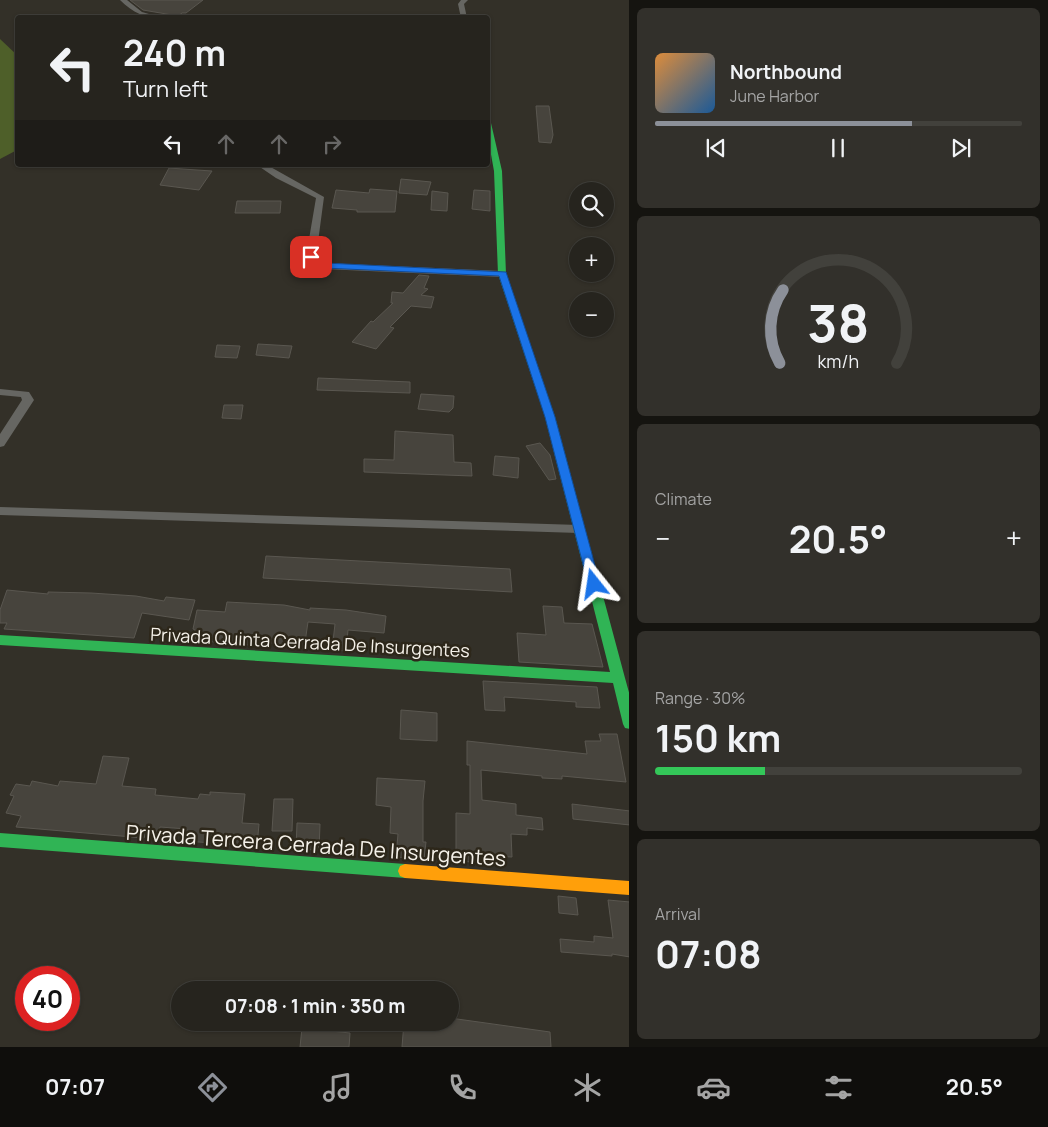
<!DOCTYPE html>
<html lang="en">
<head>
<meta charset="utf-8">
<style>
	:root { --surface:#26241e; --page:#32302b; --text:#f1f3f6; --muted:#a4a4a4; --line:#42413c; --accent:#8c9099 }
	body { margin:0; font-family:Manrope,sans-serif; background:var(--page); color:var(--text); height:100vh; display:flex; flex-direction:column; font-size:19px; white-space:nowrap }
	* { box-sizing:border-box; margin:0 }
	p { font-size:16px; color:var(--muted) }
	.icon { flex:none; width:28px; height:28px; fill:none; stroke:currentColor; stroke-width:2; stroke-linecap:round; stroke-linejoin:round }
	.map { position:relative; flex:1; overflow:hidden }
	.panel { display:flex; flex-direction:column; gap:8px; padding:8px; background:#151410; width:419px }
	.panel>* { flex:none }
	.hud { position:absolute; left:15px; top:15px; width:475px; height:152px; border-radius:5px; box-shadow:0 1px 4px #0004,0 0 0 1px var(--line); background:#26241e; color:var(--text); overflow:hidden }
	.fabs { position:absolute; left:569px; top:182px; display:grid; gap:10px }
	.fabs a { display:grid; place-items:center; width:45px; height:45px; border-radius:50%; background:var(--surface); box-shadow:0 1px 4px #0004,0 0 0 1px var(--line); font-size:25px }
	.speed { position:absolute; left:15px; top:966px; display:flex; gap:10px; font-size:25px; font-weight:700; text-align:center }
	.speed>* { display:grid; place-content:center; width:65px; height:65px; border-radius:50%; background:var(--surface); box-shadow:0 1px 4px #0004,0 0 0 1px var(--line); line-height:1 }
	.speed .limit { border:8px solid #d22; background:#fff; color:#111 }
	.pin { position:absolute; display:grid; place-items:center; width:42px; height:42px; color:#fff; margin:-21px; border-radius:10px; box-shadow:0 2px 8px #0006 }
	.me { position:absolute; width:55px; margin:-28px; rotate:345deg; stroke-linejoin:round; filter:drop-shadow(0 0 4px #0008) }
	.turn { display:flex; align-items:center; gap:18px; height:105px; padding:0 25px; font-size:22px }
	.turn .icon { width:65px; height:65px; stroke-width:2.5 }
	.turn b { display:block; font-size:35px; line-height:42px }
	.lanes { display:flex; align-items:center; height:48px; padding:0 25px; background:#0003; justify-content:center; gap:25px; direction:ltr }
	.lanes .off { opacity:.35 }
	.big { font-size:38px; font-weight:700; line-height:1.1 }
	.panel .widget { flex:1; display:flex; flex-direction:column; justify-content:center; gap:8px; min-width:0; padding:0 18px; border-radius:8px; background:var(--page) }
	.panel .dial { align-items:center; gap:0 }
	.dial svg { height:130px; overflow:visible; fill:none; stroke:var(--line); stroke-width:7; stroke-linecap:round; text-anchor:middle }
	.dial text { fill:var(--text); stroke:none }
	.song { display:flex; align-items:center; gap:15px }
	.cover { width:60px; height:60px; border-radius:8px; background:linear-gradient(135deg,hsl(30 70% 55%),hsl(210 70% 35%)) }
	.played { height:5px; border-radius:2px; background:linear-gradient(90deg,var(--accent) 70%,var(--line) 70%) }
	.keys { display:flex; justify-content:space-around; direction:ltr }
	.heat { display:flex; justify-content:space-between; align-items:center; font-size:28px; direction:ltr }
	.charge { height:8px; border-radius:4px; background:linear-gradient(90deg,#34c759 30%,var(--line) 0) }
	.trip { position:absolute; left:171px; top:981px; width:288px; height:50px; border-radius:25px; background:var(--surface); box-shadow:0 1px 4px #0004,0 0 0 1px var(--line); font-weight:700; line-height:50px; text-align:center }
	.dock { display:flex; height:80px; justify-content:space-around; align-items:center; background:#0f0e0c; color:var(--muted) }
	.dock .icon { width:35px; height:35px }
	.dock .current { color:var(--accent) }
	.dock b { font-size:22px; color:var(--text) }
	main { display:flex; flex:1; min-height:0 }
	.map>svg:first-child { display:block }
	.forest { fill:#4e5f29 }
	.building { fill:#47443d; stroke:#5a5750 }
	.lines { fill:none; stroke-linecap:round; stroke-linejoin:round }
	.street { fill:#666662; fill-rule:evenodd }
	.fast { fill:#30b455; fill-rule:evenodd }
	.slow { fill:#ff9f0a; fill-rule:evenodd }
	.route { fill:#1a73e8; stroke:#114b97 }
	.labels { text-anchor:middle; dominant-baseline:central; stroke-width:5; stroke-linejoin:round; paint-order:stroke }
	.street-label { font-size:18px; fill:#f5f1e9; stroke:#2d271a }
	.near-street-label { font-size:21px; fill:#f5f1e9; stroke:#2d271a }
</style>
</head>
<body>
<main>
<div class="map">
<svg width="630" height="1047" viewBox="0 0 630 1047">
	<rect width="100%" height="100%" fill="#333028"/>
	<polygon class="forest" points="0,39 18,56 17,150 0,159"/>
	<g class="building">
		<polygon points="130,0 203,0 186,13 182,13 178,16 143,10"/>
		<polygon points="536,106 549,106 553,135 551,143 539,142"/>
		<polygon points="169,168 197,170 212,171 199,190 160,185"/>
		<polygon points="401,179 431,182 427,195 399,193"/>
		<polygon points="370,189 397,191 395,212 357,212 357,210 332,208 336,190 369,193"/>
		<polygon points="474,190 490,191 490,211 472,209"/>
		<polygon points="432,191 448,193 447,211 431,210"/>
		<polygon points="237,201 281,201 280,213 235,213"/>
		<polygon points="419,275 429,276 424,288 428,289 421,295 434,297 431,308 411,306 390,327 394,328 376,349 352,342 371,321 373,322 393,303 391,303 392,292 403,293"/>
		<polygon points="258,344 292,346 289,358 256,355"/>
		<polygon points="217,345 240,346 237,358 215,357"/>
		<polygon points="318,378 410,382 410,393 317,390"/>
		<polygon points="421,394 454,396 453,408 449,412 418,409"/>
		<polygon points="224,405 243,405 241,419 222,418"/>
		<polygon points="395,431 453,435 454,462 471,463 472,476 364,472 364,459 394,460"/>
		<polygon points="540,443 550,455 556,479 549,480 526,446"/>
		<polygon points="495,456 519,458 518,478 493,475"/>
		<polygon points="266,556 510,569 512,592 263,578"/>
		<polygon points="7,590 48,594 48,592 91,593 136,596 164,601 166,597 195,600 189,620 142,613 134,638 4,629 7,623 0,623 0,610"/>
		<polygon points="227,602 284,605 310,610 310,608 346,610 386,616 384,633 348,630 346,651 332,650 335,624 308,622 304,649 281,647 282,644 249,641 248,645 192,640 195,630 193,629 197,610 225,612"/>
		<polygon points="543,606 562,607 564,623 592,624 603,667 519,662 517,633 546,635"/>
		<polygon points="483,681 597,687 600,708 576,707 576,702 504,697 505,711 485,710"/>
		<polygon points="401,710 437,713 437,741 400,739"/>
		<polygon points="599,734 617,734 626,782 562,776 562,779 542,778 542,776 481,770 482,800 516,804 516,815 542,818 543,830 527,828 527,835 511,834 512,857 488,856 488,863 456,861 456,813 470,814 470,765 467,765 467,741 587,754 585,741 601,741"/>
		<polygon points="103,756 129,758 122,786 156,789 155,795 198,799 200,794 210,795 210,792 245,794 242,823 259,824 257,846 184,841 187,829 160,827 158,835 146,833 144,838 16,827 21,816 6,813 14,796 10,795 16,784 30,786 32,781 58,786 60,781 96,784"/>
		<polygon points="377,778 425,781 423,801 423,842 426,842 424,859 396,857 398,834 390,833 391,807 376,805"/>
		<polygon points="274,799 293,799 292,831 272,831"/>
		<polygon points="572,804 630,811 630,825 573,819"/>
		<polygon points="297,823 320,824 319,850 296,849"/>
		<polygon points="558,896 576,898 578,915 559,913"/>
		<polygon points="608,900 630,902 630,957 612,954 612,956 561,952 560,939 594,942 594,936 613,938"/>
		<polygon points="450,1018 550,1032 551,1047 402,1047 404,1022 450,1022"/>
		<polygon points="302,1028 350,1033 349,1047 300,1047"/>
	</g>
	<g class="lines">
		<g class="street">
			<path d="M120,0H127L142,12L163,18C145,18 133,13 120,0Z"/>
			<polygon points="461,0 468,0 464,4 467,18 461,18 458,4"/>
			<polygon points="257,165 267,165 324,197 316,257 318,261 325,263 502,271 507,274 502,277 324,269 312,265 306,257 316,198 276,178"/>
			<polygon points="0,389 29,392 34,400 4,446 0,447 0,434 22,400 21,397 0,395"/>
			<polygon points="0,507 579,525 585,529 579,533 0,515"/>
		</g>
		<g class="fast">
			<polygon points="488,121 491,123 502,171 506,274 555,417 625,678 630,696 630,729 625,728 623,724 613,683 0,645 0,635 610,672 545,417 498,274 494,171 488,138"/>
			<polygon points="0,833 405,864 410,866 412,871 410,876 405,878 0,847"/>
		</g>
		<polygon class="slow" points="405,864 630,881 630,895 405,878 400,876 398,871 400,866"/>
	</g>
	<polygon class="route" points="308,255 314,255 318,261 325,263 506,272 555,417 600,584 598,588 594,589 588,584 545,417 499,276 324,268 312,264 307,257"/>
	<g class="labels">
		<g class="street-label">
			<text transform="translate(310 642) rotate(3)">Privada Quinta Cerrada De Insurgentes</text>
		</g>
		<g class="near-street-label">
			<text transform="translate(316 845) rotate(4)">Privada Tercera Cerrada De Insurgentes</text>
		</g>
	</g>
</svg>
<div class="fabs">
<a><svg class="icon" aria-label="search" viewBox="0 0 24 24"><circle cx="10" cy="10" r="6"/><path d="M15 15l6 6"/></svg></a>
<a>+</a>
<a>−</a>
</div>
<div class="speed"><div class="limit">40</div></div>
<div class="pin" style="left:311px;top:257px;background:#d93025"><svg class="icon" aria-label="arrive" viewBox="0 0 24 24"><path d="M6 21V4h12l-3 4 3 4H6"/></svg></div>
<svg class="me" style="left:594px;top:584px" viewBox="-20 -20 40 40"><path d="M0-17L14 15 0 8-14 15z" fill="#1a73e8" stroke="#fff" stroke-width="4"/></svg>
<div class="trip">07:08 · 1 min · 350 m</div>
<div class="hud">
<div class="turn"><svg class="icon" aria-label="left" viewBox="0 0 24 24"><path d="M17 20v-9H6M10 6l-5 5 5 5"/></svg><div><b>240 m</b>Turn left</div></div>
<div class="lanes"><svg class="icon" aria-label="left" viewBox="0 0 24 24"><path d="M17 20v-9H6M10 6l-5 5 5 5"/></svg><svg class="icon off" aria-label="ahead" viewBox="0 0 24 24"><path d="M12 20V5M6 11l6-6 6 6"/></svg><svg class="icon off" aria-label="ahead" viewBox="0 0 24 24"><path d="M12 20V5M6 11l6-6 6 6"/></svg><svg class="icon off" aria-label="right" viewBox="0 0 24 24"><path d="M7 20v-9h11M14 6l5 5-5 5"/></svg></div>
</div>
</div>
<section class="panel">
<div class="widget">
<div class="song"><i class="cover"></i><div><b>Northbound</b><p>June Harbor</p></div></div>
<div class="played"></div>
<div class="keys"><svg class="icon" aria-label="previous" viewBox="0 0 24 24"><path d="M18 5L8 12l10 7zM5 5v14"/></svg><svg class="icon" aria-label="pause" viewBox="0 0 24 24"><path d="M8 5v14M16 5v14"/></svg><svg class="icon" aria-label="next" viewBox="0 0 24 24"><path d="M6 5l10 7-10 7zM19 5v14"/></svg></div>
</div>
<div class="widget dial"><svg viewBox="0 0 100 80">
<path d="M14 69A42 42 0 1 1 86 69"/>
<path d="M14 69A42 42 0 0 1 16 24" stroke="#8c9099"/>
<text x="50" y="56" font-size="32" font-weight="700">38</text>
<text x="50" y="72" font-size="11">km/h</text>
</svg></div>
<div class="widget"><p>Climate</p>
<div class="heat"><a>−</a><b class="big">20.5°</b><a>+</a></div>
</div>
<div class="widget"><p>Range · 30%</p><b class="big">150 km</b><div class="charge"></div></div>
<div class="widget"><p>Arrival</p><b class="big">07:08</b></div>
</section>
</main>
<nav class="dock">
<b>07:07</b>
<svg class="icon current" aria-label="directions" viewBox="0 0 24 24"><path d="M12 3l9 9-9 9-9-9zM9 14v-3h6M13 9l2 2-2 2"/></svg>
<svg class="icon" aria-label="music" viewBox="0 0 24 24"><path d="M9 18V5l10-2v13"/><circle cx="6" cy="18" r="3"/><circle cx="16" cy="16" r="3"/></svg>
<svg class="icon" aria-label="phone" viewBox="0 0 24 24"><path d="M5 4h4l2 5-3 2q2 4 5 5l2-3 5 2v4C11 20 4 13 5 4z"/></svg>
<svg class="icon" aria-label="climate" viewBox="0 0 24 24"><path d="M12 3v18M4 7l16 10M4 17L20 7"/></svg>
<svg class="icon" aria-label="car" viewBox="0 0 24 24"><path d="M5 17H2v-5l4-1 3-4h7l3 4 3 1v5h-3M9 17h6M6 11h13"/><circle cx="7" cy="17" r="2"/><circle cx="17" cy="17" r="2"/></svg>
<svg class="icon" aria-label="filters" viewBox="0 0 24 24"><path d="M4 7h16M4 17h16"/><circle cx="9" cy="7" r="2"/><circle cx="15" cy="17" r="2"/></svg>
<b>20.5°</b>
</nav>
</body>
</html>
